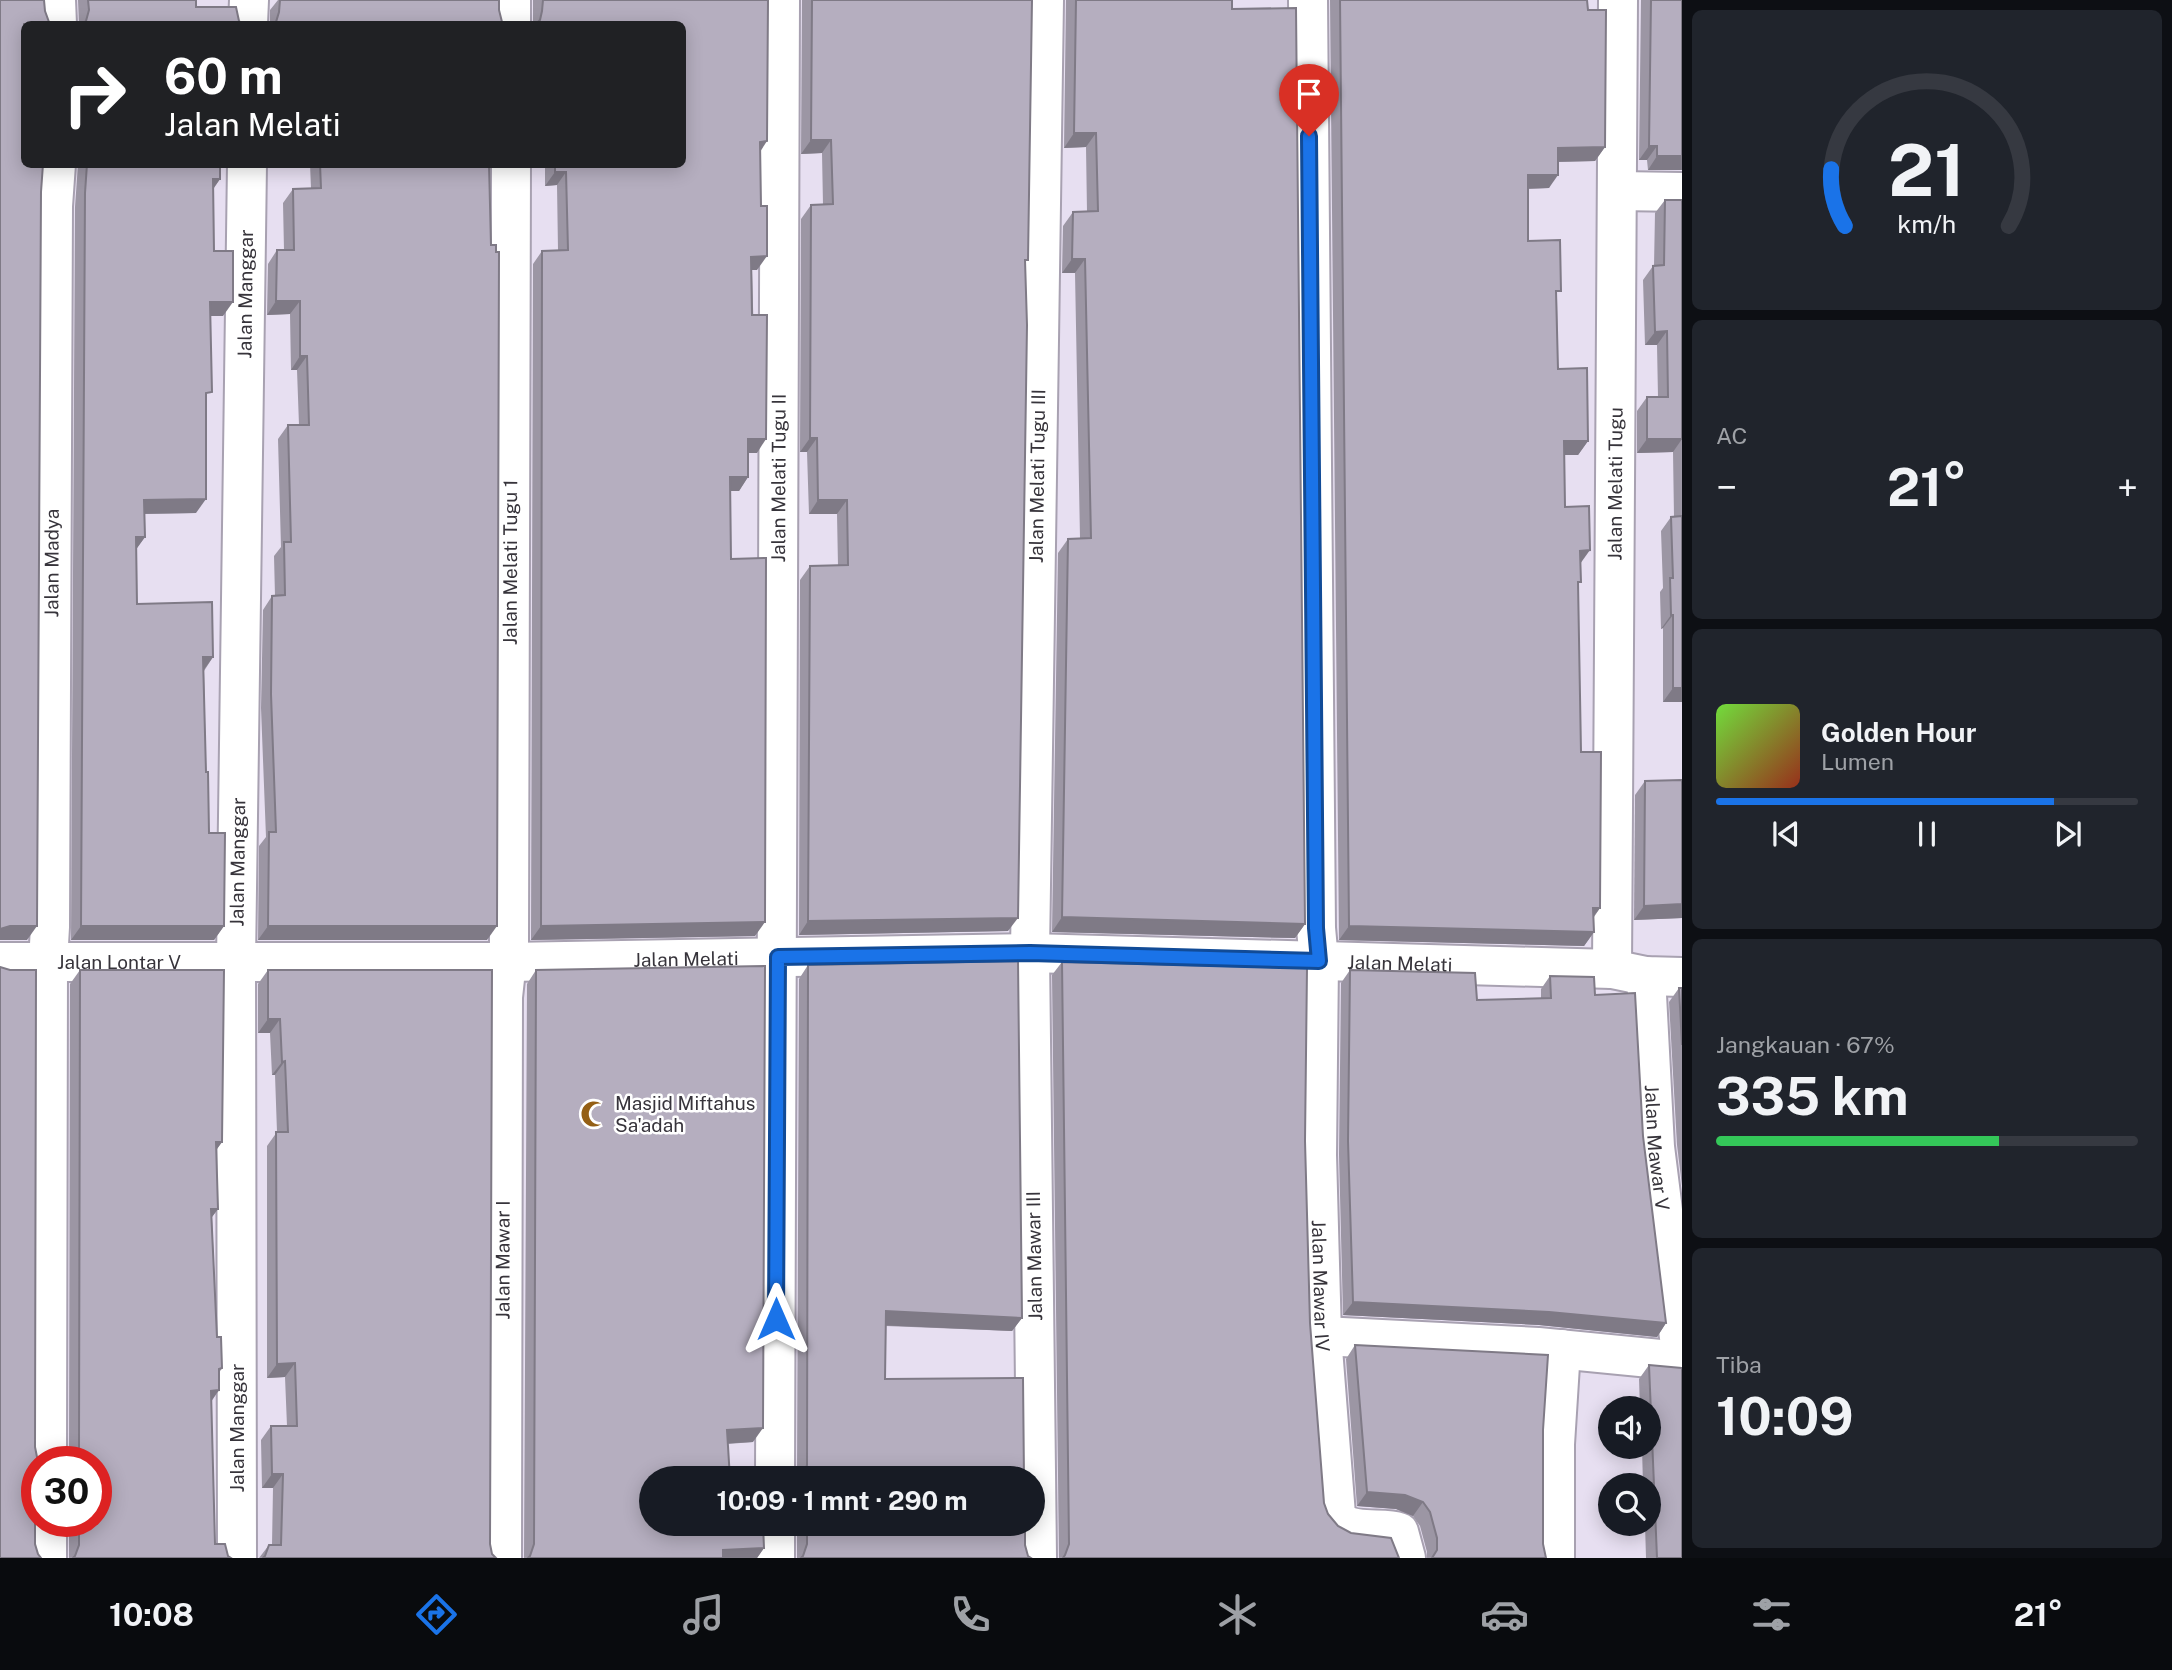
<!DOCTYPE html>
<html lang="id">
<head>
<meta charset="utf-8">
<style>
	:root { --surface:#171b24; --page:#20242c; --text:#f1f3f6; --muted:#9ea1a6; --line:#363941; --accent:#1a73e8 }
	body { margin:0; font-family:"Public Sans",sans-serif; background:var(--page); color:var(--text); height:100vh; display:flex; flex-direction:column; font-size:26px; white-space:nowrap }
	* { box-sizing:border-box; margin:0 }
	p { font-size:23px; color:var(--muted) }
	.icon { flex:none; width:38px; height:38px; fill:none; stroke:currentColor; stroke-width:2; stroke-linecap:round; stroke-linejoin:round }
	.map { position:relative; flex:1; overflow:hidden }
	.drawer { display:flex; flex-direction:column; gap:10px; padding:10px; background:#0d0f14; width:490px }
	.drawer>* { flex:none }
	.banner { position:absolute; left:21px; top:21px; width:665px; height:147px; border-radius:10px; box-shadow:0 4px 18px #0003; background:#202124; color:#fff; overflow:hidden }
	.fabs { position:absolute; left:1598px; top:1396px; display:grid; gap:14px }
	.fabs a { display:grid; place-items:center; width:63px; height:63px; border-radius:50%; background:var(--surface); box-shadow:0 4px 18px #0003; font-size:35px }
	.speed { position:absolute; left:21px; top:1446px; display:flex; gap:14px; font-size:35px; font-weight:700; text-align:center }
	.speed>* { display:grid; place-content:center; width:91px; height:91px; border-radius:50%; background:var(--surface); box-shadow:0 4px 18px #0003; line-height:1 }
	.speed .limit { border:10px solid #d22; background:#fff; color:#111 }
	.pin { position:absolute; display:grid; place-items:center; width:60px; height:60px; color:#fff; margin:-72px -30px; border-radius:50% 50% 50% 0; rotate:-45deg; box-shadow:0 0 7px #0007 }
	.pin .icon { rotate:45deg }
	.me { position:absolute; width:77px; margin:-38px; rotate:0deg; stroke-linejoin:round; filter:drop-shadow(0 0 5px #0008) }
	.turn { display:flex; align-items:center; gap:24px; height:147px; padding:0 28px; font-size:32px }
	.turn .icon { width:91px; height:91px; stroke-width:2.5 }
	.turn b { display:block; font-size:49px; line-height:60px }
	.big { font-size:52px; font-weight:700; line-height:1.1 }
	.drawer .tile { flex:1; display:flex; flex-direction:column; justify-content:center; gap:10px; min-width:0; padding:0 24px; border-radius:10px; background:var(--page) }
	.drawer .dial { align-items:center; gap:0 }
	.dial svg { height:182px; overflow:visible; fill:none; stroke:var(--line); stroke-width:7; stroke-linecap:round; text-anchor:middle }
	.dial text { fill:var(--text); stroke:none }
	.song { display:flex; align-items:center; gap:21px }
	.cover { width:84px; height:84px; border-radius:10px; background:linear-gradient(135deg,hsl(100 70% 55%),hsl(10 70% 35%)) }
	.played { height:7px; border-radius:4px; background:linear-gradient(90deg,var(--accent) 80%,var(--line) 80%) }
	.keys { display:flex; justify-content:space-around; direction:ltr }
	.heat { display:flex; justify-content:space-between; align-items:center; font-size:38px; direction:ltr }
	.charge { height:10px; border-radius:5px; background:linear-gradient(90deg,#34c759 67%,var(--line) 0) }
	.trip { position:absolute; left:639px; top:1466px; width:406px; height:70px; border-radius:35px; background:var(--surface); box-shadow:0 4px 18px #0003; font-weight:700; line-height:70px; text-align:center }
	.tab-bar { display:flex; height:112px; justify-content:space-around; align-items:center; background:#090b0e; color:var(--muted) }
	.tab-bar .icon { width:49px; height:49px }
	.tab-bar .on { color:var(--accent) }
	.tab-bar b { font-size:32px; color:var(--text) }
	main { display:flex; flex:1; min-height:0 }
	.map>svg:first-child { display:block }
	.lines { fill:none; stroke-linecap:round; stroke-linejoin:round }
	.minor-casing { stroke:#a8a1b1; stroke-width:42 }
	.tertiary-casing { stroke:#a8a1b1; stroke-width:42 }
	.minor { stroke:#fff; stroke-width:38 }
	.tertiary { stroke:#fff; stroke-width:38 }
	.wall { fill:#9c96a4 }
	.shaded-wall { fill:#7f7a86 }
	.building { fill:#b5aebf; stroke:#7f7a86; stroke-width:2 }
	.route-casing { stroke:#114b97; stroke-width:18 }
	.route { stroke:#1a73e8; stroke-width:12 }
	.labels { text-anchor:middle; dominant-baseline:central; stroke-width:5; stroke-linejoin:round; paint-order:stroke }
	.street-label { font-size:19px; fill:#37343b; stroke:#fff }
	.poi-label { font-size:19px; fill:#37343b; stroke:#fff; text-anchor:start }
</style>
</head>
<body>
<main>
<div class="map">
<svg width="1682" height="1558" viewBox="0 0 1682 1558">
	<rect width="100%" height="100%" fill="#e7dff1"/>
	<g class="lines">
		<g class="minor-casing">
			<g id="minor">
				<polyline points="56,0 57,24"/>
				<path id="s1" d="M1308,0L1316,928L1319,961L1317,1155L1322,1336L1336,1515C1346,1536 1380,1526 1399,1532L1406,1558"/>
				<polyline points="511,24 511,0"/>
				<polyline points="1618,191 1682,192"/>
				<path id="s2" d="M0,962H507L1030,953L1612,969L1646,976L1682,977"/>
				<path id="s3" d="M1612,969L1618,0"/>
				<path id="s4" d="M1646,976L1655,1147L1682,1361"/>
				<polyline points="1322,1336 1538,1347 1681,1361"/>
				<path id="s5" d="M47,1461L48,962L50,927L53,206L56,164"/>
				<path id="s6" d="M775,1479L780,0"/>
				<polyline points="47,1558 47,1521"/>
				<path id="s7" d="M502,1558L503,997L509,943L511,164"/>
				<polyline points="775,1558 775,1524"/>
				<path id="s8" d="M1037,1558L1030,953L1044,0"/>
				<polyline points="1555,1558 1555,1444 1561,1349"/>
			</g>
		</g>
		<g class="tertiary-casing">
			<g id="tertiary">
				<polyline points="248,24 249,0"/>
				<path id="s9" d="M237,1558L236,961L247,164"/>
			</g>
		</g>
		<use href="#minor" class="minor"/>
		<use href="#tertiary" class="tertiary"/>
	</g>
	<g class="wall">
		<polygon points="78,0 196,0 196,7 239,21 242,24 79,24"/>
		<polygon points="278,0 499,0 499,10 502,22 505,24 270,24 270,10"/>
		<polygon points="533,0 768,0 760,152 757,270 752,270 757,453 748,453 748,477 739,491 730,491 731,559 755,936 531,940 533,264 542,251 558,250 557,185 545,186 545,164 682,164 682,24 533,24"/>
		<polygon points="802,0 1032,0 1008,931 799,935 800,580 810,566 838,566 837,514 809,514 807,452 800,452 801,219 811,205 823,205 822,153 801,154"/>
		<polygon points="1066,0 1232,0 1305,924 1295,938 1052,932 1058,553 1068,539 1080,538 1075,273 1062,273 1063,226 1073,212 1087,212 1086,147 1064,148"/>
		<polygon points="1330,0 1587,0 1588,10 1605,147 1595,161 1558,162 1549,188 1528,189 1528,241 1557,298 1558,369 1588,441 1578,455 1564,455 1565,507 1580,564 1578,587 1581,752 1600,908 1594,917 1594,932 1584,946 1339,940"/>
		<polygon points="1641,0 1682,0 1682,170 1648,170 1647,160 1639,160"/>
		<polygon points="78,164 220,164 220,179 214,188 214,251 223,316 211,316 206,400 196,513 144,514 145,537 136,549 137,604 213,657 204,671 206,772 209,833 224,926 214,940 71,940 75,207"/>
		<polygon points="310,164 489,164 487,940 258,940 259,846 266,837 261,708 263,610 272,596 275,596 274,556 281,547 278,439 288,425 299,425 297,370 291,370 290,314 267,315 268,264 277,250 284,250 283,203 293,189 311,188"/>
		<polygon points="1665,200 1682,200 1682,702 1663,702 1663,628 1661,629 1660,592 1663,588 1661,531 1671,517 1674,517 1673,452 1637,453 1637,411 1647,397 1658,397 1657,345 1645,345 1643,280 1653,266 1654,266 1655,213"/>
		<polygon points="1645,781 1682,918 1634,920 1635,795"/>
		<polygon points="1062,962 1305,1141 1310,1323 1324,1503 1328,1514 1338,1526 1399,1558 1059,1558 1052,975"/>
		<polygon points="808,965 1022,1318 1012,1331 886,1326 885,1379 1024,1479 797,1479 799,979"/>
		<polygon points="80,970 222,1142 216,1150 218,1209 212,1217 217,1337 222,1368 219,1373 219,1390 211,1402 215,1544 231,1558 69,1558 69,1521 96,1521 96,1461 69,1461 70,984"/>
		<polygon points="268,970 490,1544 492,1554 496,1558 259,1558 269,1545 272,1545 273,1488 262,1488 261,1440 271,1426 287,1426 285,1377 267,1378 267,1146 277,1132 275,1075 272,1075 270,1033 258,1033 258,984"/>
		<polygon points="536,970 753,1442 728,1444 651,1479 764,1548 757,1558 524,1558 527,984"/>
		<polygon points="1350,970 1477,1000 1541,999 1541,989 1550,976 1595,995 1643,1136 1666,1323 1657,1337 1539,1325 1343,1315 1339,1155 1341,983"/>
		<polygon points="1679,988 1682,988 1682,1186 1677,1145 1669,1002"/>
		<polygon points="1355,1345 1543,1430 1543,1544 1546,1558 1427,1558 1427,1552 1420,1526 1413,1516 1396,1509 1357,1506 1346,1359"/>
		<polygon points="1649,1365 1682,1558 1646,1558 1645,1524 1648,1524 1648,1486 1643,1486 1642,1447 1648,1447 1648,1409 1640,1409 1639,1379"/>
		<polygon points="797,1524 1025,1524 1025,1545 1028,1556 1031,1558 797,1558"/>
	</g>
	<g class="shaded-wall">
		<polygon points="1074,133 1096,133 1086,147 1064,148"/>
		<polygon points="811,140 831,140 822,153 801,154"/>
		<polygon points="767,141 758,155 760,142"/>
		<polygon points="1649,146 1657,146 1647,160 1639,160"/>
		<polygon points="1605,147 1595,161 1548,162 1558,148"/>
		<polygon points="1657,156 1682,156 1682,170 1648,170"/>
		<polygon points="555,172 566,172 557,185 545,186"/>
		<polygon points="1528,175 1558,175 1549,188 1518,189"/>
		<polygon points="213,179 220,179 210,193"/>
		<polygon points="767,256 757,270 742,270 751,257"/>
		<polygon points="1072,259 1085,259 1075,273 1062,273"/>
		<polygon points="276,301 300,301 290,314 267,315"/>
		<polygon points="210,302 233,302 223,316 201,316"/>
		<polygon points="1667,331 1657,345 1645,345 1655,332"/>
		<polygon points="300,356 307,356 297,370 291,370"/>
		<polygon points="810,438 817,438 807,452 800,452"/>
		<polygon points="748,439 766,439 757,453 738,453"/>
		<polygon points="1647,439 1682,439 1673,452 1637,453"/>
		<polygon points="1564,441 1588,441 1578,455 1554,455"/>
		<polygon points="730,477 748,477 739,491 720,491"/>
		<polygon points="206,499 196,513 134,514 144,500"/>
		<polygon points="818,500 847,500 837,514 809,514"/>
		<polygon points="136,537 145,537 135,551"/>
		<polygon points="1590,550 1580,564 1580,551"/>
		<polygon points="1671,615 1673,615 1663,628 1661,629"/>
		<polygon points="203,657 213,657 203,671"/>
		<polygon points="1673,688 1682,688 1682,702 1663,702"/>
		<polygon points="1682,904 1682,918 1634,920 1644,906"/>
		<polygon points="1593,908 1600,908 1590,921"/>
		<polygon points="1062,917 1305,924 1295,938 1052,932"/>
		<polygon points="1018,918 1008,931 799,935 808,921"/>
		<polygon points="765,922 755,936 531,940 541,926"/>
		<polygon points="10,926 37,926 27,940 0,940 0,929"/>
		<polygon points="81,926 224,926 214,940 71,940"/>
		<polygon points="268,926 497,926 487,940 258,940"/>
		<polygon points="1349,926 1594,932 1584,946 1339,940"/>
		<polygon points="268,1019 280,1019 270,1033 258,1033"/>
		<polygon points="285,1061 275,1075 272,1075 282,1062"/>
		<polygon points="216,1142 222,1142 212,1156"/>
		<polygon points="211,1209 218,1209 208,1222"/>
		<polygon points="1353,1302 1549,1312 1666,1323 1657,1337 1539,1325 1343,1315"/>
		<polygon points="886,1311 1022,1318 1012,1331 876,1325"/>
		<polygon points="295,1363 285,1377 267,1378 277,1364"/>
		<polygon points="219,1390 209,1404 211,1391"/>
		<polygon points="763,1428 753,1442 718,1444 727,1430"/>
		<polygon points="272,1474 283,1474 273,1488 262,1488"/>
		<polygon points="1367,1492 1405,1495 1423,1502 1413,1516 1396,1509 1357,1506"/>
		<polygon points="764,1548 757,1558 717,1558 723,1550"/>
	</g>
	<g class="building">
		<polygon points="0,0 44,0 45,11 49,22 51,24 24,24 24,164 43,164 41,192 37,926 10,926 0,929"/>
		<polygon points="88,0 196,0 196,7 236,7 239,21 242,24 82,24 86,21 89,10"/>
		<polygon points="280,0 499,0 499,10 502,22 505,24 273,24 276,22 279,12"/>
		<polygon points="543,0 768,0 767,141 760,142 761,206 767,206 767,256 751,257 752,315 767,315 766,439 748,439 748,477 730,477 731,559 766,558 765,922 541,926 542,251 568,250 566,172 555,172 555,164 682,164 682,24 536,24 540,20 542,11"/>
		<polygon points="812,0 1032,0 1028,260 1025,260 1027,325 1018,918 808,921 810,566 848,565 847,500 818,500 817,438 810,438 811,205 833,204 831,140 811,140"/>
		<polygon points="1076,0 1232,0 1232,9 1296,8 1305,924 1062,917 1068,539 1091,538 1085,259 1072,259 1073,212 1098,211 1096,133 1074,133"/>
		<polygon points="1340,0 1587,0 1588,10 1606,10 1605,147 1558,148 1558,175 1528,175 1528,241 1560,240 1561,291 1556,291 1558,369 1587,368 1588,441 1564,441 1565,507 1589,506 1590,550 1580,551 1581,582 1578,582 1581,752 1601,752 1600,908 1593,908 1594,932 1349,926"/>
		<polygon points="1651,0 1682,0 1682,156 1657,156 1657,146 1649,146"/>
		<polygon points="87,164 220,164 220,179 213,179 214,251 233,251 233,302 210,302 212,392 206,393 206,499 144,500 145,537 136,537 137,604 212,602 213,657 203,657 206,772 208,772 209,833 225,833 224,926 81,926 85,193"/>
		<polygon points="320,164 489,164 491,245 496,245 496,252 499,252 497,926 268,926 269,832 276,832 271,694 272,596 285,595 284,542 291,542 288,425 309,425 307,356 300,356 300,301 276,301 277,250 294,250 293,189 321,188"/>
		<polygon points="1665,200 1682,200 1682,439 1647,439 1647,397 1668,397 1667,331 1655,332 1653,266 1664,265"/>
		<polygon points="1682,516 1682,688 1673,688 1673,615 1671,615 1670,578 1673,578 1671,517"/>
		<polygon points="1682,780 1682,904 1644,906 1645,781"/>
		<polygon points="1018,961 1022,1318 886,1311 885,1379 1023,1378 1024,1479 801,1479 804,1475 807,1465 808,965"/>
		<polygon points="1062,962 1307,968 1305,1141 1310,1323 1324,1503 1328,1514 1338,1526 1351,1533 1391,1538 1399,1558 1063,1558 1065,1555 1069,1544"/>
		<polygon points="765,966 763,1428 727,1430 730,1479 651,1479 651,1524 763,1524 764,1548 723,1550 723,1558 528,1558 530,1556 534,1544 536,970"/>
		<polygon points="0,967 10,970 36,970 35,1447 37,1457 41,1461 37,1461 37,1500 35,1506 35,1544 38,1554 41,1558 0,1558"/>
		<polygon points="80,970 224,970 222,1142 216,1142 218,1209 211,1209 217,1337 221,1337 222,1368 219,1369 219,1390 211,1391 215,1544 225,1544 228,1556 231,1558 73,1558 75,1556 79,1545 79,1521 96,1521 96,1461 73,1461 75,1459 79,1447"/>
		<polygon points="268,970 492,970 490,1544 492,1554 496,1558 263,1558 265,1556 269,1545 281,1545 283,1474 272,1474 271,1426 297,1426 295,1363 277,1364 276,1132 288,1132 285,1061 282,1062 280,1019 268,1019"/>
		<polygon points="1350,970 1475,973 1477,1000 1551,998 1550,976 1594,977 1595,995 1635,993 1643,1136 1666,1323 1549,1312 1353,1302 1348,1141"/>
		<polygon points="1679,988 1682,988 1682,1045"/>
		<polygon points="1355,1345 1548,1355 1543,1430 1543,1544 1546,1558 1432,1558 1437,1550 1437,1538 1430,1512 1423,1502 1405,1495 1367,1492"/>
		<polygon points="1649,1365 1682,1368 1682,1558 1657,1558"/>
		<polygon points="807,1524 1025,1524 1025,1545 1028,1556 1031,1558 801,1558 803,1556 807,1544"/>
	</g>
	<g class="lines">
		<g class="route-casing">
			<polyline id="route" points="776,1319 778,957 1030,953 1319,961 1316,928 1309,136"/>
		</g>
		<use href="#route" class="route"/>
	</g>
	<defs>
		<g id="mosque-bare" transform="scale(2.1)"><path d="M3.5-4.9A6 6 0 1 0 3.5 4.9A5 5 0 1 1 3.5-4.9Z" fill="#945f15" stroke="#fff" stroke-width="2.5" paint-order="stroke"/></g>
	</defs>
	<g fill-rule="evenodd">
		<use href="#mosque-bare" x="594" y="1114"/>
	</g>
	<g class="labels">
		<g class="street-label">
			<text stroke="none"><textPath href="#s9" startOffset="1264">Jalan Manggar</textPath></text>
			<text stroke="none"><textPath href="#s8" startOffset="1082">Jalan Melati Tugu III</textPath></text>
			<text stroke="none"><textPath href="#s6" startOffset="1001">Jalan Melati Tugu II</textPath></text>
			<text stroke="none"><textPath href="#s3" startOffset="485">Jalan Melati Tugu</textPath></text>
			<text stroke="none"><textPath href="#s5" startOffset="898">Jalan Madya</textPath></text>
			<text stroke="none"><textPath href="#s7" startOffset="996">Jalan Melati Tugu 1</textPath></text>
			<text stroke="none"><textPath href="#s9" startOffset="696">Jalan Manggar</textPath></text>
			<text stroke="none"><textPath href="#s2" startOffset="686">Jalan Melati</textPath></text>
			<text stroke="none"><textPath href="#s2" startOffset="119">Jalan Lontar V</textPath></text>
			<text stroke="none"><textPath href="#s2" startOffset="1400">Jalan Melati</textPath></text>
			<text stroke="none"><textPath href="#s4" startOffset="172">Jalan Mawar V</textPath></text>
			<text transform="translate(1034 1256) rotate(-91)">Jalan Mawar III</text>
			<text stroke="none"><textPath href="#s7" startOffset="298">Jalan Mawar I</textPath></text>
			<text stroke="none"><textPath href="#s1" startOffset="1286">Jalan Mawar IV</textPath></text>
			<text transform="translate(237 1428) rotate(-90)">Jalan Manggar</text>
		</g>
		<g class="poi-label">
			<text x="615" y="1103">Masjid Miftahus<tspan x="615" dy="22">Sa'adah</tspan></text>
		</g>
	</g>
</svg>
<div class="fabs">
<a><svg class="icon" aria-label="sound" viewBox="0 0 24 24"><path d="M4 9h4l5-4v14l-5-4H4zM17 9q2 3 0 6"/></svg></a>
<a><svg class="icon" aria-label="search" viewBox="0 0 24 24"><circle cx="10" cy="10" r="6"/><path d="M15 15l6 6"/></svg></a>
</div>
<div class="speed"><div class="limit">30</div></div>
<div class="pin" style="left:1309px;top:136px;background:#d93025"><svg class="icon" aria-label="arrive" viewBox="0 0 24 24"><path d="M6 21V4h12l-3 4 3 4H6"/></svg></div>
<svg class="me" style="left:776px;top:1319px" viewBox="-20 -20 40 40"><path d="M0-17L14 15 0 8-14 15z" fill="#1a73e8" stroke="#fff" stroke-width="4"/></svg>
<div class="trip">10:09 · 1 mnt · 290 m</div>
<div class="banner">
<div class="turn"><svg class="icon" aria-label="right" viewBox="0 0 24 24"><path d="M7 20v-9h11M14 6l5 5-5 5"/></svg><div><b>60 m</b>Jalan Melati</div></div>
</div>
</div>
<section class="drawer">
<div class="tile dial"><svg viewBox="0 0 100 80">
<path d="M14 69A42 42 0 1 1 86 69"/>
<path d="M14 69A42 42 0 0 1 8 44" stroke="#1a73e8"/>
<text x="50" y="56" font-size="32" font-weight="700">21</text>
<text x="50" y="72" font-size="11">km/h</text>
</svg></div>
<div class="tile"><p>AC</p>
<div class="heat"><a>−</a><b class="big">21°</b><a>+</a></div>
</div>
<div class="tile">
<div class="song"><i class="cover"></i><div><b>Golden Hour</b><p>Lumen</p></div></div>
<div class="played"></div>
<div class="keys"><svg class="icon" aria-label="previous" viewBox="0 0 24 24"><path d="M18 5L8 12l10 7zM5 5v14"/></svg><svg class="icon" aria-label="pause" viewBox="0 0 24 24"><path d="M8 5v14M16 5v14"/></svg><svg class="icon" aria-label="next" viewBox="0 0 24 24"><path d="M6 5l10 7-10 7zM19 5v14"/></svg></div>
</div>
<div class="tile"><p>Jangkauan · 67%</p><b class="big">335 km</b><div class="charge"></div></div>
<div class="tile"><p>Tiba</p><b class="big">10:09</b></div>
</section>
</main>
<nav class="tab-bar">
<b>10:08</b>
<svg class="icon on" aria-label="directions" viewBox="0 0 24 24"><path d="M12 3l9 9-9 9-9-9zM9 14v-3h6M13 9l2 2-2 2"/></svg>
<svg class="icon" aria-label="music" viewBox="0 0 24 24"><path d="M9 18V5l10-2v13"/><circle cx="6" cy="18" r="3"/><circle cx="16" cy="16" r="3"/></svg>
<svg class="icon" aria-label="phone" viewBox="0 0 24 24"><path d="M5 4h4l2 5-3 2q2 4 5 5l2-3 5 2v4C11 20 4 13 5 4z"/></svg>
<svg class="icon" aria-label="climate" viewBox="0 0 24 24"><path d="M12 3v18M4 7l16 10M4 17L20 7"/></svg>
<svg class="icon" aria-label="car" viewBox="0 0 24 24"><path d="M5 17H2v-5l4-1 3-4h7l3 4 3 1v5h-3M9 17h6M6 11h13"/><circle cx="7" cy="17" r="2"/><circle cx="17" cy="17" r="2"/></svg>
<svg class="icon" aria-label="filters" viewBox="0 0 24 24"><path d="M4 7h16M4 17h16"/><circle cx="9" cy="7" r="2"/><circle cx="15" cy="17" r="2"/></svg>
<b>21°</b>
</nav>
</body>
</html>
